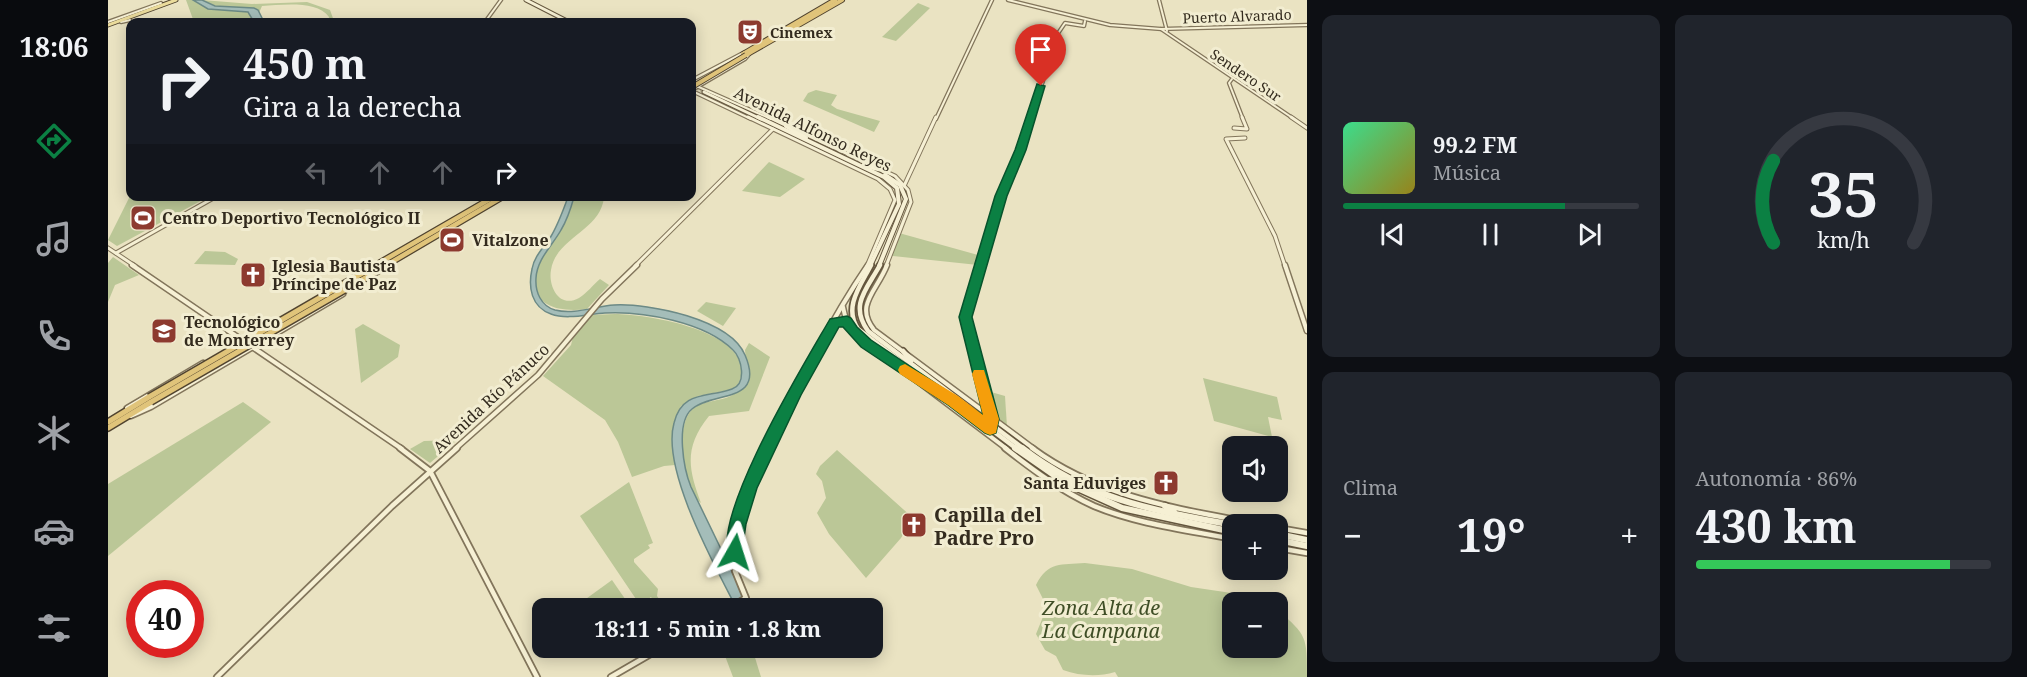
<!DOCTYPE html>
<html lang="es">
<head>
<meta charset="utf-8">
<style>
	:root { --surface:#171b24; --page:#20242c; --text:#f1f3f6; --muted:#9ea1a6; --line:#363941; --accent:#0b8043 }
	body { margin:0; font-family:"Noto Serif",serif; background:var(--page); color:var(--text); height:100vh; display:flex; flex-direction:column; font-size:22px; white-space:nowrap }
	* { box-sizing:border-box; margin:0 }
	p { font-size:20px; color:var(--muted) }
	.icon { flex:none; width:33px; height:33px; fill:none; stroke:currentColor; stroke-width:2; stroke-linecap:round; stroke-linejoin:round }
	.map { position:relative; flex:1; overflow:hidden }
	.drawer { display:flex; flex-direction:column; gap:15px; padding:15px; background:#0d0f14; width:720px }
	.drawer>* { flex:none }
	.banner { position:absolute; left:18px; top:18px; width:570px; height:183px; border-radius:12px; box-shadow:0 3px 15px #0003; background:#171b24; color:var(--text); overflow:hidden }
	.tools { position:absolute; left:1114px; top:436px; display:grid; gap:12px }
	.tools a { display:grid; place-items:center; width:66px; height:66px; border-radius:12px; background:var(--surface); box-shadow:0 3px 15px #0003; font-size:30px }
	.speed { position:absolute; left:18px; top:580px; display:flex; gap:12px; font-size:30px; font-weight:700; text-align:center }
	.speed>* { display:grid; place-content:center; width:78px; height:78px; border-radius:50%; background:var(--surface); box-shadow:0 3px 15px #0003; line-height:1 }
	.speed .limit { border:9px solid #d22; background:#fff; color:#111 }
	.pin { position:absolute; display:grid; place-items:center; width:51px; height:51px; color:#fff; margin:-62px -26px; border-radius:50% 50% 50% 0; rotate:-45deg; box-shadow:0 0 6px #0007 }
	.pin .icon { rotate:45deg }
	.me { position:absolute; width:66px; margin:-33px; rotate:6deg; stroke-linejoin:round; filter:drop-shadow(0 0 4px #0008) }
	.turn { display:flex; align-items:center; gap:21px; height:126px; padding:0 18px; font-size:27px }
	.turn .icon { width:78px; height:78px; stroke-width:2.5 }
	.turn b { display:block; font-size:42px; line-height:51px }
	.lanes { display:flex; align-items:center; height:57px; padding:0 18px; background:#0003; justify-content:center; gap:30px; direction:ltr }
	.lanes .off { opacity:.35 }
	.big { font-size:45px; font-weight:700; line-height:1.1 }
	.drawer .tile { flex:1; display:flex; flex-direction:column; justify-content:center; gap:9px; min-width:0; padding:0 21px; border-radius:12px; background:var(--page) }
	.drawer .dial { align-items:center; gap:0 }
	.dial svg { height:156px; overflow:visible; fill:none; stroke:var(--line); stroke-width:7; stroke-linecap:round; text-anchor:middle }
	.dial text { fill:var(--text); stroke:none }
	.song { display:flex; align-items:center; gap:18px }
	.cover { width:72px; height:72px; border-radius:9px; background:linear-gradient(135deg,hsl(150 70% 55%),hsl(50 70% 35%)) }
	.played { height:6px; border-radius:3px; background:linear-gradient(90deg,var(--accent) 75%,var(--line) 75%) }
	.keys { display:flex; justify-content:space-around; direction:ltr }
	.heat { display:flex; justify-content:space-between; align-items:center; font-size:33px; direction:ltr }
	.charge { height:9px; border-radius:4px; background:linear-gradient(90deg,#34c759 86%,var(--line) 0) }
	.drawer .tiles { flex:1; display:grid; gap:15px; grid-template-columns:repeat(2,1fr) }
	.trip { position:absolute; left:424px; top:598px; width:351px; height:60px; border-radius:12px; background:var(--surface); box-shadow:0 3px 15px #0003; font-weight:700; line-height:60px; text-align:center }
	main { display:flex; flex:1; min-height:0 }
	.dock { display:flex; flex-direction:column; width:108px; justify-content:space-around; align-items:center; background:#090b0e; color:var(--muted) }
	.dock .icon { width:42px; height:42px }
	.dock .on { color:var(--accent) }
	.dock b { font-size:27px; color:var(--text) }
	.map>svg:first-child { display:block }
	.green { fill:#bbc797 }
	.water { fill:#a4bdb9; stroke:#6c8a86; stroke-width:1.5 }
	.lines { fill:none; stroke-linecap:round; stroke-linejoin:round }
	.secondary-tunnel { stroke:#c5bea1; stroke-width:3; stroke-dasharray:3 1.5; stroke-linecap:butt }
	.tertiary-far3-casing { stroke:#82755b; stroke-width:4.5 }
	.tertiary-far2-casing { stroke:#82755b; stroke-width:5 }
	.tertiary-far1-casing { stroke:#82755b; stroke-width:7 }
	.tertiary-casing { stroke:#82755b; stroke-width:8 }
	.secondary-far3-casing { stroke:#64563e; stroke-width:5 }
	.secondary-far2-casing { stroke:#64563e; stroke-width:6 }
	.secondary-far1-casing { stroke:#64563e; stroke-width:8 }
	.secondary-casing { stroke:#64563e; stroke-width:9 }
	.primary-casing { stroke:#50432f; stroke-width:5 }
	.trunk-far2-casing { stroke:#50432f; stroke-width:6 }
	.trunk-far1-casing { stroke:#50432f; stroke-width:7 }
	.trunk-casing { stroke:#50432f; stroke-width:8 }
	.tertiary-far3 { stroke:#f6f0d4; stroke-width:2 }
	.tertiary-far2 { stroke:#f6f0d4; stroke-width:3 }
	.tertiary-far1 { stroke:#f6f0d4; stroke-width:4 }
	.tertiary { stroke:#f6f0d4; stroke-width:4.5 }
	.secondary-far3 { stroke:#f6f0d4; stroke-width:3 }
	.secondary-far2 { stroke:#f6f0d4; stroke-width:4 }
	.secondary-far1 { stroke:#f6f0d4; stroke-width:4.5 }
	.secondary { stroke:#f6f0d4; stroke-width:6 }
	.primary { stroke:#ebdc9c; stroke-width:3 }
	.trunk-far2 { stroke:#e0c47a; stroke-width:4 }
	.trunk-far1 { stroke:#e0c47a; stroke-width:4.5 }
	.trunk { stroke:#e0c47a; stroke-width:5 }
	.trunk-bridge-far1-casing { stroke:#50432f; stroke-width:6; stroke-linecap:butt }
	.trunk-bridge-casing { stroke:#50432f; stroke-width:8; stroke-linecap:butt }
	.trunk-bridge-far1 { stroke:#e0c47a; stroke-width:4 }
	.trunk-bridge { stroke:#e0c47a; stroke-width:5 }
	.route { fill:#0b8043; stroke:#07532c; stroke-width:1.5 }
	.slow { fill:#f59e0b }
	.labels { text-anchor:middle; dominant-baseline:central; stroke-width:6; stroke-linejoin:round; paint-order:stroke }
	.far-street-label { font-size:14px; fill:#332b1e; stroke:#f2edd1 }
	.far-poi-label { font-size:14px; font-weight:bold; fill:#332b1e; stroke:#f2edd1; text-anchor:start }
	.street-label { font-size:16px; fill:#332b1e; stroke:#f2edd1 }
	.poi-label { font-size:16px; font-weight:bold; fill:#332b1e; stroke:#f2edd1; text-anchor:start }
	.near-poi-label { font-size:20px; font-weight:bold; fill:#332b1e; stroke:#f2edd1; text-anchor:start }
	.near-park-label { font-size:20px; font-style:italic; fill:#3f4e26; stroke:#f2edd1 }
</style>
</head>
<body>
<main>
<nav class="dock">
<b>18:06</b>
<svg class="icon on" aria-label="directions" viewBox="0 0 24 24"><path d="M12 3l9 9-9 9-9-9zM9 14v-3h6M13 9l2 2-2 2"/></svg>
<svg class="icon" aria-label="music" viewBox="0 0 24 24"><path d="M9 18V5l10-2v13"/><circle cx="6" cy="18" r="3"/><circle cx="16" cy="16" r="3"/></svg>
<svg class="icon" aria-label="phone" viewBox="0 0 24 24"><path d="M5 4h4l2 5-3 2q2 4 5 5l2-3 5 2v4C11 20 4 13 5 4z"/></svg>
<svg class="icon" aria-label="climate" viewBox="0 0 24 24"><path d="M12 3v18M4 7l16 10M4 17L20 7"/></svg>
<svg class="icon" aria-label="car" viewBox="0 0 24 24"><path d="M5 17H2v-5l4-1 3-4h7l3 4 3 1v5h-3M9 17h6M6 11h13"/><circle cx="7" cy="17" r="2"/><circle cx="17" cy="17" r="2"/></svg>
<svg class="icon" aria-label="filters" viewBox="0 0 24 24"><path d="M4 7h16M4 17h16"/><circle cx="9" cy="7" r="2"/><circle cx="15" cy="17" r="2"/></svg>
</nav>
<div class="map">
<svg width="1199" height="677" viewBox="0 0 1199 677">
	<rect width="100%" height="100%" fill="#eae3c2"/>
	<g class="green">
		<polygon points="78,0 85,0 101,9 140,12 146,22 86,22"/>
		<path d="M94,0L144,4L199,2L222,10L226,21L220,22L221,17C209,0 174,5 154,6L151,13L146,8L107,6Z"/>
		<polygon points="810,3 822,8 788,41 774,37"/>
		<polygon points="708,90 729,95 723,105 729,109 772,121 766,132 695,101 700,93"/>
		<polygon points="661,162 697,179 672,197 634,191"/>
		<polygon points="22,196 100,197 9,246 0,240"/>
		<path d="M466,197H496C493,231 448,237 443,270C440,286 451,309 471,298C479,293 485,285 492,279L501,285L479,309C449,313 417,305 430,267C434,253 445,243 452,231C459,220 463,209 466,197Z"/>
		<polygon points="791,233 870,255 873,257 870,265 785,256 783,255"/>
		<polygon points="97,251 117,252 130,259 127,265 86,264"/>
		<polygon points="5,257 31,275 7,285 0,302 0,263"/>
		<polygon points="598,302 628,308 615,326 589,311"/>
		<path d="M507,314C537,314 630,329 633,368C634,376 632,384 626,389L590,396L573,406L564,431L567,465L556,466L524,477L510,442L497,420L435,376L463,345L465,337L483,315Z"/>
		<polygon points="255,324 292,345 290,357 253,383 247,329"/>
		<path d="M641,343L662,357L641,411L601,416C576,447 580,469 593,503C575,489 565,423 586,408C598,399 615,402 626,394C631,391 636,386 640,381L637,350Z"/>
		<polygon points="1095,378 1169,397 1174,420 1160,417 1164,437 1106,421"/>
		<polygon points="876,390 897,396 899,427 884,419"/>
		<polygon points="135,402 163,422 0,556 0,484"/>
		<polygon points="349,440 322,463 302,449 316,441"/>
		<polygon points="729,450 805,518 793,538 758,578 721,534 709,513 718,498 714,481 708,474 712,466"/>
		<polygon points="521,482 545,543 540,545 542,548 526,559 526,562 550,589 549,596 551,599 547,603 543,597 532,605 472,516"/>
		<path d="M977,563L1024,569L1083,587L1130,594L1159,603H1125V648H1170V610C1199,636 1199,636 1199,677H1010L1007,672C990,677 972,676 955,670L948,656L937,650L928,634L939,607L928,585C940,561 953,565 977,563Z"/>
		<polygon points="504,580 524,609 464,609"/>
		<polygon points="614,648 644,648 653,677 625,677"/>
	</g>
	<g class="water">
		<polygon points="85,0 94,0 107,6 146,8 150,10 156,22 146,22 140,12 100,9"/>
		<path d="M460,197H466C463,208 459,220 453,230C444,246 429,259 428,278C427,292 433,306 447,310C467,315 487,306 506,305C541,303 622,319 637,355C658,404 605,391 584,409C567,423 576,470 583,487L642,609H629C607,566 553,470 566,423C574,390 600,398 624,389C639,384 634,358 625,350C597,322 535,311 497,313C480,314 459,320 443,314C423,307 420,287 424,269C426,257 435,248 442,238C450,225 455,211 460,197Z"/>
	</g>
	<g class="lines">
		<polyline class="secondary-tunnel" points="584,86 596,92"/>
		<g class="tertiary-far3-casing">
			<g id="tertiary-far3">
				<polyline points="900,0 1002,25 1053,29 1199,25"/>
				<polyline points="1051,0 1059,31"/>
				<polyline points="0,22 53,3"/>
				<polyline points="13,22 22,20"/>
				<polyline points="377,22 393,0"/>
				<polyline points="1053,29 1186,119"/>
				<polyline points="1124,79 1121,83 1135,119"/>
				<polyline points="584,80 637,52"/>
				<polyline points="584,84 663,119"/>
				<polyline points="584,90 637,59 643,52"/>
				<polyline points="584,91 643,119"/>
				<polyline points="828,119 884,0"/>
				<polyline points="922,119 935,81 936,54 957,23 976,26 977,21"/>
			</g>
		</g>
		<g class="tertiary-far2-casing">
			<g id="tertiary-far2">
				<polyline points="640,117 770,179 782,189 787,200 759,266"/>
				<polyline points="660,117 679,126"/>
				<polyline points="1183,117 1199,128"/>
				<polyline points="1126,128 1139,129 1134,117"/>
				<polyline points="686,129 787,176 800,190 803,202 778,266"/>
				<polyline points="1137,138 1118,139 1167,236 1177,266"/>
				<polyline points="796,186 828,117"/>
				<polyline points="0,248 27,266"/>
				<polyline points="8,253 109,196"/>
				<polyline points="527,266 665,129"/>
				<polyline points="872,266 893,196 906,167 923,117"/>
			</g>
		</g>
		<g class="tertiary-far1-casing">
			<g id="tertiary-far1">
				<polyline points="24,265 294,449"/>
				<path d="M779,265C769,291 746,305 766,330L926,449"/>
				<polyline points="872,265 858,313 858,325 883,417"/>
				<polyline points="1177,265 1199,331"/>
				<path d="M735,307C739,335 765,348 786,364"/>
				<polyline points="792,368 899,449"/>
				<polyline points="19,408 95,363"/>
				<polyline points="23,416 43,407 235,294"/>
				<polyline points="347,449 430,375 494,299 529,265"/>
				<path d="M660,449C690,386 721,322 760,265"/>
			</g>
		</g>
		<g class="tertiary-casing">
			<g id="tertiary">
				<polyline points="292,448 322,471 429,677"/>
				<path d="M897,448C925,470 953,491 986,506C1029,524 1079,530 1125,539"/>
				<path d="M924,448C993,499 1073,509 1155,525"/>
				<polyline points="1170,528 1199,533"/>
				<polyline points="1170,548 1199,553"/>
				<polyline points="620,609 638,598 627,571 628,538 634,504 661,448"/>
				<polyline points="109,677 284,506 349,448"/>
				<polyline points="503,677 553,648"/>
			</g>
		</g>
		<g class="secondary-far3-casing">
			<g id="secondary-far3">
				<polyline points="418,0 461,22"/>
				<polyline points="596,92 653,119"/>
			</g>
		</g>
		<g class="secondary-far2-casing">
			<g id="secondary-far2">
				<polyline points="650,117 776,177 789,188 791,204 762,266"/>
				<polyline points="678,126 698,138"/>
				<polyline points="758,166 774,170"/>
				<polyline points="771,266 798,199 792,185 777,175"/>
			</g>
		</g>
		<g class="secondary-far1-casing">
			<g id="secondary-far1">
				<path d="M763,265C753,285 735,307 750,329L909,449"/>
				<path d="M772,265C759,289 741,305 760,331L916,449"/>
				<polyline points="795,351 803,361"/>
				<polyline points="785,363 796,369"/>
			</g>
		</g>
		<g class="secondary-casing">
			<g id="secondary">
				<polyline points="907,448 956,482 1014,508 1125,532"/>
				<path d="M914,448C982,500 1043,510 1125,525"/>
				<polyline points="1057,506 1066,512"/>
				<polyline points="1170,534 1199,540"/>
				<polyline points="1170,540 1199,546"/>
			</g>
		</g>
		<g class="primary-casing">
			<polyline id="primary" points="0,25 68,0"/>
		</g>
		<g class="trunk-far2-casing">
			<g id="trunk-far2">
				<polyline points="635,54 727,0"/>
				<polyline points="638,55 734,0"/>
			</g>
		</g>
		<g class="trunk-far1-casing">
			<g id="trunk-far1">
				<polyline points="266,266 387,196"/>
				<polyline points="277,266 396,196"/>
			</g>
		</g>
		<g class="trunk-casing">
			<g id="trunk">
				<polyline points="251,275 269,265"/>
				<polyline points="254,280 280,265"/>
				<polyline points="0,422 41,397"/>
				<polyline points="0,428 43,402"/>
			</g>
		</g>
		<use href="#tertiary-far3" class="tertiary-far3"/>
		<use href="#tertiary-far2" class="tertiary-far2"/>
		<use href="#tertiary-far1" class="tertiary-far1"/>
		<use href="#tertiary" class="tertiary"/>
		<use href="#secondary-far3" class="secondary-far3"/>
		<use href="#secondary-far2" class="secondary-far2"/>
		<use href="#secondary-far1" class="secondary-far1"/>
		<use href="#secondary" class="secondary"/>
		<use href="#primary" class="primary"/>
		<use href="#trunk-far2" class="trunk-far2"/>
		<use href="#trunk-far1" class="trunk-far1"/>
		<use href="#trunk" class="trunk"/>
		<g class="trunk-bridge-far1-casing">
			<polyline id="trunk-bridge-far1" points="584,87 638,55"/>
		</g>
		<g class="trunk-bridge-casing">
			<g id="trunk-bridge">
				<polyline points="41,397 251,275"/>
				<polyline points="43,402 254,280"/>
			</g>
		</g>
		<use href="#trunk-bridge-far1" class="trunk-bridge-far1"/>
		<use href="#trunk-bridge" class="trunk-bridge"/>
	</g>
	<path class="route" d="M929,84L937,86L918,150L899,196L864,317L891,419L888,433L882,435L877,433L840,405L753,347L735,327H731L693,395L649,488L638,524L633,558L627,560L621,558C603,515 698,361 722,319L739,316L743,318L749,327L763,340L875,415L851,317L887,196L907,150Z"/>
	<polygon class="slow" points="797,364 850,396 875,415 864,374 866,370 876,370 891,419 888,433 882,435 877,433 840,405 792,374 790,370 792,366"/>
	<defs>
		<g id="theatre-square" transform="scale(1.35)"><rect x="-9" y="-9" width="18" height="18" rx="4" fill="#8d3a2f" stroke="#f2edd1"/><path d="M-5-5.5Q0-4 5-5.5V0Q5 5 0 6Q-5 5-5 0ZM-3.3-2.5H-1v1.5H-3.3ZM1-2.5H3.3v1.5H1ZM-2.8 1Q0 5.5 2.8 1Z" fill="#fff"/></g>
		<g id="stadium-square" transform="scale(1.35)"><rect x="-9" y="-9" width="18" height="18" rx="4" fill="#8d3a2f" stroke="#f2edd1"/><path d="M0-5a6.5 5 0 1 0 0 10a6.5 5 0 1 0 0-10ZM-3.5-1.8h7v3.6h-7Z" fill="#fff"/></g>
		<g id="church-square" transform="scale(1.35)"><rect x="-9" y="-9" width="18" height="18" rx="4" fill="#8d3a2f" stroke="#f2edd1"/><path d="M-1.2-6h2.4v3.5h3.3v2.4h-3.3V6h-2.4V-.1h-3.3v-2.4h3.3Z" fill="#fff"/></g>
		<g id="university-square" transform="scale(1.35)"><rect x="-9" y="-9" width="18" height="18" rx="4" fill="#8d3a2f" stroke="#f2edd1"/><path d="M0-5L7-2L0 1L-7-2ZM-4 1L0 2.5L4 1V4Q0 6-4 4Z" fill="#fff"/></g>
	</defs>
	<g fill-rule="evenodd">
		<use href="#theatre-square" x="642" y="32"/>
		<use href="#stadium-square" x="35" y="218"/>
		<use href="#stadium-square" x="344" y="240"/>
		<use href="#church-square" x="145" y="275"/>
		<use href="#university-square" x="56" y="331"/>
		<use href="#church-square" x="1058" y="483"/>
		<use href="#church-square" x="806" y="525"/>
	</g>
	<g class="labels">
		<g class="far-street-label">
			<text transform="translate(1129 16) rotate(-2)">Puerto Alvarado</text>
			<text transform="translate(1138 75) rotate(34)">Sendero Sur</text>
		</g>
		<g class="far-poi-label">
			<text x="662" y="32">Cinemex</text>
		</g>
		<g class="street-label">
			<text transform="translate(705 129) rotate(26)">Avenida Alfonso Reyes</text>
			<text transform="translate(383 398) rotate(-43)">Avenida Río Pánuco</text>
		</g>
		<g class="poi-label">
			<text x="54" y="218">Centro Deportivo Tecnológico II</text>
			<text x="364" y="240">Vitalzone</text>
			<text x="164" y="266">Iglesia Bautista<tspan x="164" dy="18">Príncipe de Paz</tspan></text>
			<text x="76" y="322">Tecnológico<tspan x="76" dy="18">de Monterrey</tspan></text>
			<text x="1038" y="483" text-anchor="end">Santa Eduviges</text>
		</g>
		<g class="near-poi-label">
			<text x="826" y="514">Capilla del<tspan x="826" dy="23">Padre Pro</tspan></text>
		</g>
		<g class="near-park-label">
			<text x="993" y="607">Zona Alta de<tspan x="993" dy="23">La Campana</tspan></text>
		</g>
	</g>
</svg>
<div class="tools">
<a><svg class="icon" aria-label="sound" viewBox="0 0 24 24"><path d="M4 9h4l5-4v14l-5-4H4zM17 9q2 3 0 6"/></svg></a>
<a>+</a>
<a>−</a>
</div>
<div class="speed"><div class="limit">40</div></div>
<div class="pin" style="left:933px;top:86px;background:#d93025"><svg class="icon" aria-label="arrive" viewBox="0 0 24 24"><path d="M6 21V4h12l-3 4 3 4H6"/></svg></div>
<svg class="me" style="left:627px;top:552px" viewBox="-20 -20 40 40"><path d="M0-17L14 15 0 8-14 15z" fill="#0b8043" stroke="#fff" stroke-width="4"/></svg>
<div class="trip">18:11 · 5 min · 1.8 km</div>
<div class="banner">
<div class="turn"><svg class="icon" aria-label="right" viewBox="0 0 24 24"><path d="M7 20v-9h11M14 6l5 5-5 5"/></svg><div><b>450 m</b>Gira a la derecha</div></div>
<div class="lanes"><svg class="icon off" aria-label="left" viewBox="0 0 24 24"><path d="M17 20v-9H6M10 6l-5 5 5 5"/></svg><svg class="icon off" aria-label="ahead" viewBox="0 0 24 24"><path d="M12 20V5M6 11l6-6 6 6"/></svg><svg class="icon off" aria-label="ahead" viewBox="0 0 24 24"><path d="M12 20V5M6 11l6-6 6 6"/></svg><svg class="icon" aria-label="right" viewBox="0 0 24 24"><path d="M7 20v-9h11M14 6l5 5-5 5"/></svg></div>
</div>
</div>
<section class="drawer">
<div class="tiles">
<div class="tile">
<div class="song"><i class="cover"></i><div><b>99.2 FM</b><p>Música</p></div></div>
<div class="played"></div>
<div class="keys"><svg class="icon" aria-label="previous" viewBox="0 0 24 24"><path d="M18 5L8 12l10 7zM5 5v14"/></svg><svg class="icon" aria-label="pause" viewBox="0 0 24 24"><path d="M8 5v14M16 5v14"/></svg><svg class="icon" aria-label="next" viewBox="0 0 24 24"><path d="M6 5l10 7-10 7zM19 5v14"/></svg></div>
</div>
<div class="tile dial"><svg viewBox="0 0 100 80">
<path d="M14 69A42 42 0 1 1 86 69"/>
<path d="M14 69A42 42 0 0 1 14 27" stroke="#0b8043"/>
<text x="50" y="56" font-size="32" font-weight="700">35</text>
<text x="50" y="72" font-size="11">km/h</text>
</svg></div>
<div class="tile"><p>Clima</p>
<div class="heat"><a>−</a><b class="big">19°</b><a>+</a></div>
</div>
<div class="tile"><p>Autonomía · 86%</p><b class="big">430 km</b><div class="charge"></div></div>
</div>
</section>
</main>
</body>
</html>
